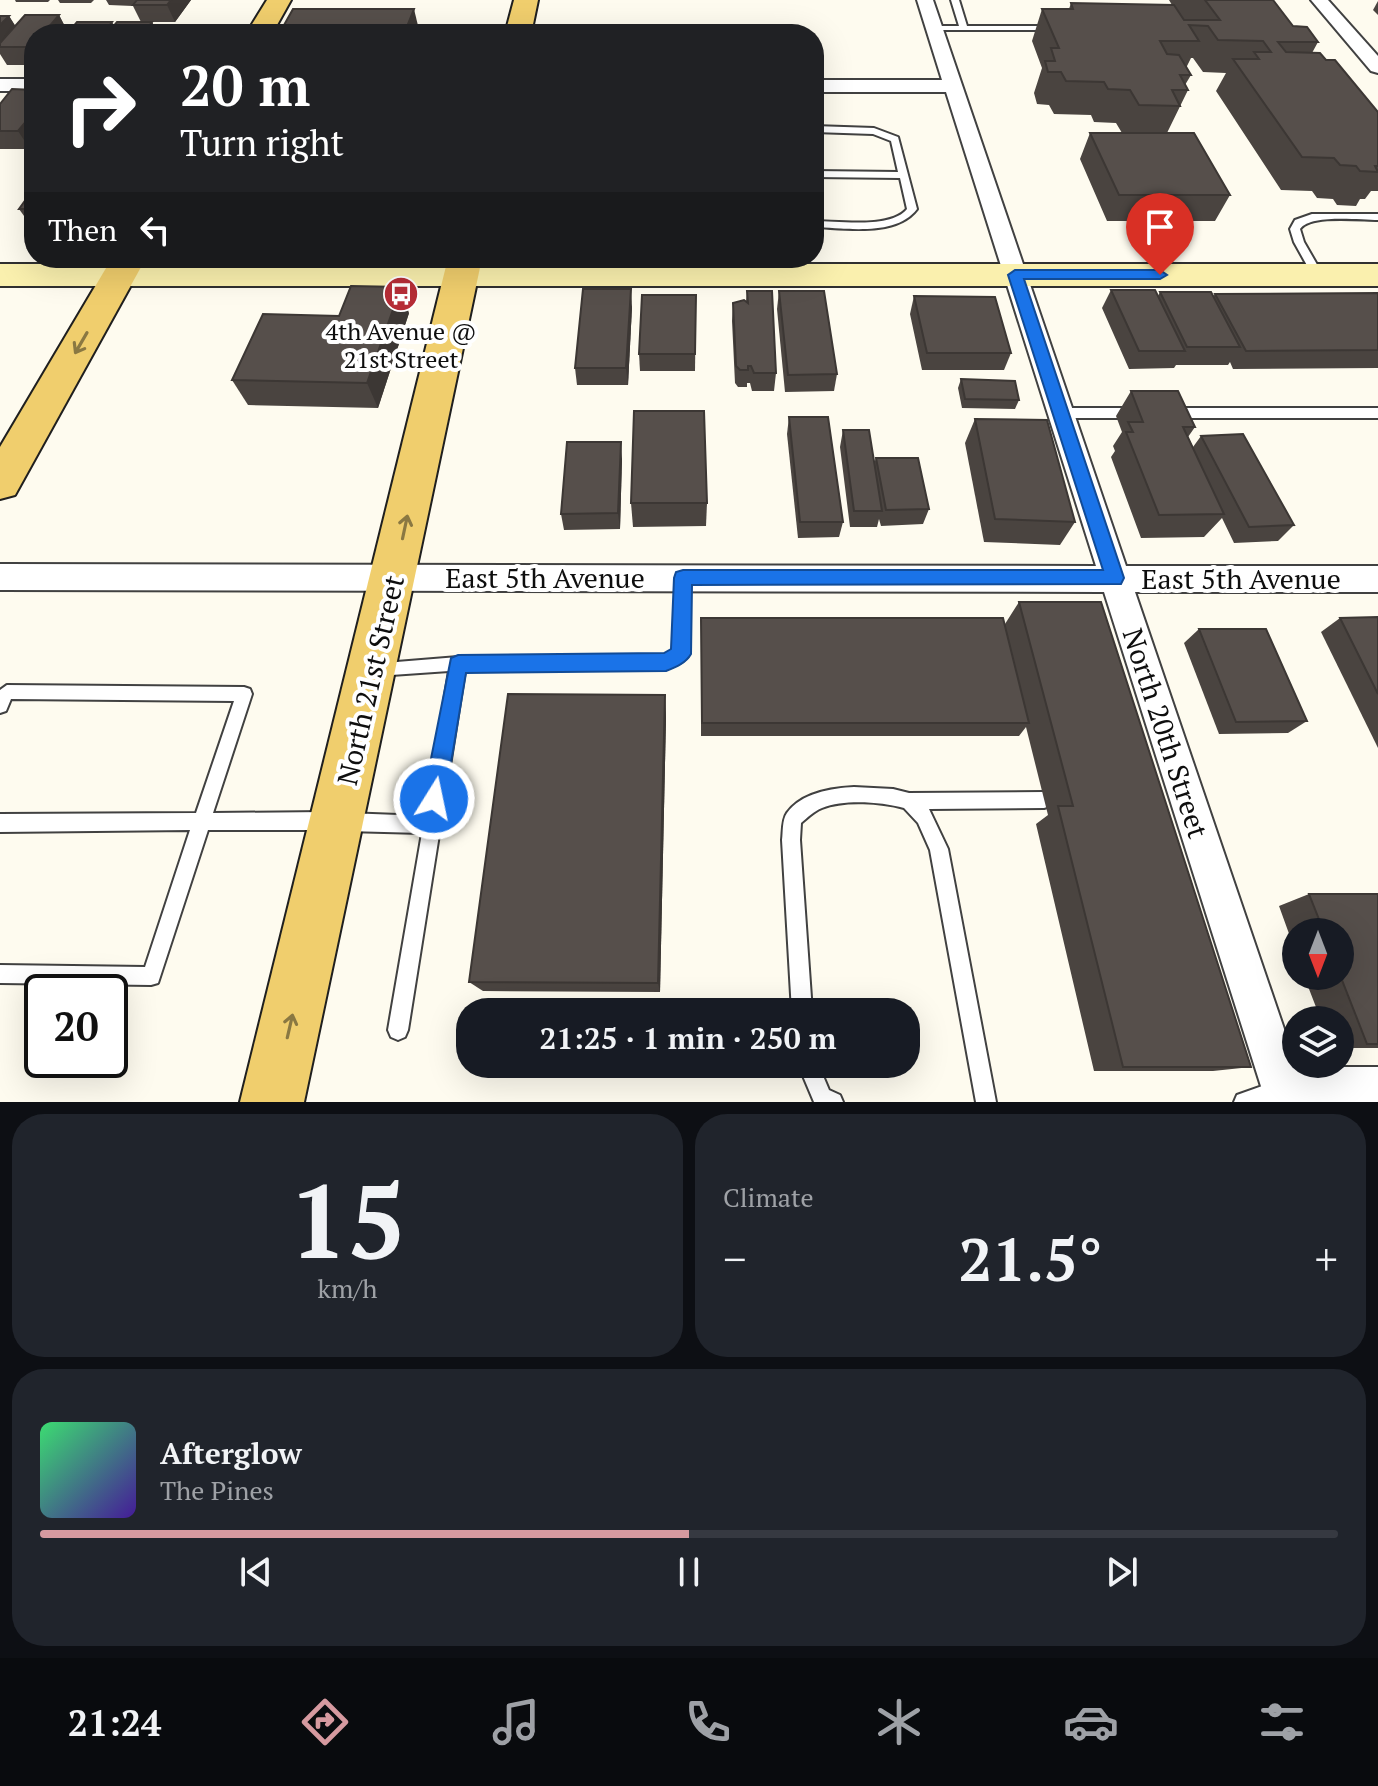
<!DOCTYPE html>
<html lang="en">
<head>
<meta charset="utf-8">
<style>
	:root { --surface:#171b24; --page:#20242c; --text:#f1f3f6; --muted:#9ea1a6; --line:#363941; --accent:#d69aa0 }
	body { margin:0; font-family:"PT Serif",serif; background:var(--page); color:var(--text); height:100vh; display:flex; flex-direction:column; font-size:30px; white-space:nowrap }
	* { box-sizing:border-box; margin:0 }
	p { font-size:26px; color:var(--muted) }
	.icon { flex:none; width:44px; height:44px; fill:none; stroke:currentColor; stroke-width:2; stroke-linecap:round; stroke-linejoin:round }
	.map { position:relative; height:1102px; overflow:hidden }
	.panel { display:flex; flex-direction:column; gap:12px; padding:12px; background:#0d0f14; flex:1 }
	.panel>* { flex:none }
	.banner { position:absolute; left:24px; top:24px; width:800px; height:244px; border-radius:32px; box-shadow:0 8px 32px #0002; background:#202124; color:#fff; overflow:hidden }
	.needle { width:52px; rotate:180deg }
	.buttons { position:absolute; left:1282px; top:918px; display:grid; gap:16px }
	.buttons a { display:grid; place-items:center; width:72px; height:72px; border-radius:50%; background:var(--surface); box-shadow:0 8px 32px #0002; font-size:40px }
	.speed { position:absolute; left:24px; top:974px; display:flex; gap:16px; font-size:40px; font-weight:700; text-align:center }
	.speed>* { display:grid; place-content:center; width:104px; height:104px; border-radius:50%; background:var(--surface); box-shadow:0 8px 32px #0002; line-height:1 }
	.speed .limit { border:4px solid #111; border-radius:12px; background:#fff; color:#111 }
	.pin { position:absolute; display:grid; place-items:center; width:68px; height:68px; color:#fff; margin:-82px -34px; border-radius:50% 50% 50% 0; rotate:-45deg; box-shadow:0 0 8px #0007 }
	.pin .icon { rotate:45deg }
	.me { position:absolute; width:88px; margin:-44px; rotate:10deg; stroke-linejoin:round; filter:drop-shadow(0 0 6px #0008) }
	.turn { display:flex; align-items:center; gap:28px; height:168px; padding:0 24px; font-size:36px }
	.turn .icon { width:104px; height:104px; stroke-width:2.5 }
	.turn b { display:block; font-size:56px; line-height:68px }
	.then { display:flex; align-items:center; height:76px; padding:0 24px; background:#0003; gap:16px; font-size:30px }
	.big { font-size:60px; font-weight:800; line-height:1.1 }
	.panel .widget { flex:1; display:flex; flex-direction:column; justify-content:center; gap:12px; min-width:0; padding:0 28px; border-radius:32px; background:var(--page) }
	.panel .dial { align-items:center; gap:0 }
	.dial b { font-size:104px; line-height:1 }
	.song { display:flex; align-items:center; gap:24px }
	.cover { width:96px; height:96px; border-radius:12px; background:linear-gradient(135deg,hsl(140 70% 55%),hsl(260 70% 35%)) }
	.played { height:8px; border-radius:4px; background:linear-gradient(90deg,var(--accent) 50%,var(--line) 50%) }
	.keys { display:flex; justify-content:space-around; direction:ltr }
	.heat { display:flex; justify-content:space-between; align-items:center; font-size:44px; direction:ltr }
	.panel .tiles { flex:1; display:grid; gap:12px; grid-template-columns:1fr 1fr }
	.widget:last-child { grid-column:span 2 }
	.trip { position:absolute; left:456px; top:998px; width:464px; height:80px; border-radius:32px; background:var(--surface); box-shadow:0 8px 32px #0002; font-weight:800; line-height:80px; text-align:center }
	.tab-bar { display:flex; height:128px; justify-content:space-around; align-items:center; background:#090b0e; color:var(--muted) }
	.tab-bar .icon { width:56px; height:56px }
	.tab-bar .active { color:var(--accent) }
	.tab-bar b { font-size:36px; color:var(--text) }
	.map>svg:first-child { display:block }
	.lines { fill:none; stroke-linecap:round; stroke-linejoin:round }
	.lane-casing { stroke:#414141; stroke-width:4 }
	.street-casing { stroke:#414141; stroke-width:4 }
	.secondary-casing { stroke:#303030; stroke-width:4 }
	.primary-casing { stroke:#1f1f1f; stroke-width:4 }
	.lane { fill:#fff; fill-rule:evenodd }
	.street { fill:#fff; fill-rule:evenodd }
	.secondary { fill:#faf0ae; fill-rule:evenodd }
	.primary { fill:#f0ce6d; fill-rule:evenodd }
	.wall { fill:#4a4440 }
	.shaded-wall { fill:#3c3734 }
	.building { fill:#564f4b; stroke:#3c3734; stroke-width:2 }
	.oneway { stroke:#8a7842 }
	.route { fill:#1a73e8; stroke:#114b97; stroke-width:2 }
	.labels { text-anchor:middle; dominant-baseline:central; stroke-width:8; stroke-linejoin:round; paint-order:stroke }
	.far-poi-label { font-size:24px; fill:#0e0e0e; stroke:#fff }
	.street-label { font-size:28px; fill:#0e0e0e; stroke:#fff }
</style>
</head>
<body>
<div class="map">
<svg width="1378" height="1102" viewBox="0 0 1378 1102">
	<rect width="100%" height="100%" fill="#fefbef"/>
	<g class="lines">
		<g class="lane-casing">
			<g id="lane">
				<polygon points="951,0 959,0 967,26 1052,26 1056,28 1052,30 931,30 931,26 959,26"/>
				<path d="M814,126L874,128L898,137L917,209C896,237 845,228 814,227V221C838,221 891,229 907,209L900,178L814,177V171L898,172L891,141L873,134L814,132Z"/>
				<path d="M1312,214H1378V220C1359,220 1311,214 1300,229L1304,242L1323,275L1318,279L1314,278L1294,242L1290,229L1295,220Z"/>
				<polygon points="1061,408 1134,408 1140,413 1134,418 1061,418 1055,413"/>
				<polygon points="1170,408 1378,408 1378,418 1170,418 1164,413"/>
				<path d="M683,572L688,574L690,578L689,654C685,662 674,666 666,669L465,671L408,1030L405,1037L398,1040L391,1037L388,1030L422,833L346,831L340,828L337,822L340,816L346,813L425,816L449,671L377,676L372,674L369,669L372,664L458,657L664,655L674,650L676,578L678,574Z"/>
				<polygon points="7,685 244,687 250,689 252,694 213,813 325,812 331,815 334,821 331,827 325,830 208,830 158,983 151,985 0,983 0,965 145,967 190,830 0,832 0,814 196,813 234,701 11,699 6,711 0,713 0,690"/>
				<path d="M854,787L893,789L909,793L1044,792L1050,794L1052,800L1050,806L1044,808L929,809L948,849L996,1102H976L930,850L918,823L904,808C881,802 845,799 822,808C814,811 807,818 801,823L800,840L812,1012H792L782,840C783,832 782,820 787,813C801,793 832,788 854,787Z"/>
				<polygon points="798,1064 818,1064 829,1090 840,1095 843,1102 814,1102"/>
				<polygon points="1279,1080 1286,1083 1289,1090 1286,1097 1273,1102 1234,1102 1237,1095"/>
			</g>
		</g>
		<g class="street-casing">
			<g id="street">
				<polygon points="917,0 933,0 1126,566 1378,566 1378,592 1135,592 1296,1064 1297,1067 1378,1067 1378,1102 1266,1102 1104,592 0,590 0,564 1096,566 946,92 814,92 814,80 942,80"/>
				<polygon points="1311,0 1328,0 1378,56 1378,73 1371,71"/>
				<rect x="0" y="79" width="34" height="12"/>
			</g>
		</g>
		<g class="secondary-casing">
			<rect id="secondary" x="0" y="264" width="1378" height="22"/>
		</g>
		<g class="primary-casing">
			<g id="primary">
				<polygon points="267,0 291,0 272,34 246,34"/>
				<polygon points="514,0 538,0 531,34 505,34"/>
				<polygon points="112,258 146,258 15,495 0,499 0,447"/>
				<polygon points="448,258 482,258 304,1102 240,1102"/>
			</g>
		</g>
		<use href="#lane" class="lane"/>
		<use href="#street" class="street"/>
		<use href="#secondary" class="secondary"/>
		<use href="#primary" class="primary"/>
	</g>
	<g class="wall">
		<polygon points="15,0 50,0 48,2 16,2"/>
		<polygon points="58,0 94,0 91,3 60,3"/>
		<polygon points="106,0 191,0 175,22 152,22 158,34 34,34 34,65 7,65 0,54 0,16 9,16 15,26 59,15 68,32 141,22 133,6 109,5"/>
		<polygon points="1169,0 1273,0 1293,26 1318,42 1312,53 1378,112 1378,191 1371,191 1365,199 1360,199 1356,206 1337,205 1333,199 1317,198 1312,191 1281,190 1216,91 1226,73 1203,72 1193,58 1191,58 1186,68 1191,75 1185,85 1188,90 1167,133 1230,195 1215,221 1107,221 1080,159 1090,133 1122,133 1116,123 1094,122 1091,115 1054,114 1049,105 1037,104 1034,93 1042,68 1032,41 1042,9 1069,9 1071,3 1172,5"/>
		<polygon points="1378,1 1378,15 1373,10"/>
		<polygon points="34,90 34,144 30,149 0,149 0,104"/>
		<polygon points="34,188 34,227 32,227 19,209"/>
		<polygon points="1111,290 1158,296 1160,292 1213,297 1215,294 1378,293 1378,368 1233,369 1230,362 1228,365 1176,365 1174,368 1129,369 1102,308"/>
		<polygon points="747,291 776,373 774,391 752,391 750,383 747,383 747,387 738,387 735,383 732,321 733,303 746,302"/>
		<polygon points="779,291 837,374 834,391 785,392 777,309"/>
		<polygon points="696,295 695,371 640,371 639,354"/>
		<polygon points="914,296 1011,353 1004,370 922,370 910,314"/>
		<polygon points="632,307 628,385 577,385 575,368"/>
		<polygon points="409,313 378,408 248,405 232,380"/>
		<polygon points="961,379 1019,400 1015,409 962,408 958,388"/>
		<polygon points="1131,391 1195,427 1188,437 1193,447 1201,436 1294,525 1278,541 1234,543 1222,518 1204,537 1141,538 1111,457 1115,451 1113,446 1122,432 1116,416"/>
		<polygon points="789,417 843,522 839,537 798,538 787,434"/>
		<polygon points="975,419 1075,522 1060,545 984,542 965,443"/>
		<polygon points="843,430 874,464 876,458 929,509 923,524 881,526 879,519 877,527 850,527 840,447"/>
		<polygon points="622,459 620,529 564,530 561,514"/>
		<polygon points="631,503 707,503 706,526 633,527"/>
		<polygon points="1019,602 1251,1067 1213,1071 1094,1071 1036,824 1048,815 1026,727 1019,736 701,736 701,618 1005,624"/>
		<polygon points="1378,617 1378,748 1321,632 1340,618"/>
		<polygon points="1199,629 1307,721 1288,733 1219,734 1184,643"/>
		<polygon points="665,695 666,718 660,992 483,991 469,982"/>
		<polygon points="1309,894 1378,894 1378,1048 1340,1048 1340,1020 1321,1020 1304,976 1340,976 1340,932 1296,932 1296,953 1279,906"/>
	</g>
	<g class="shaded-wall">
		<polygon points="171,0 191,0 175,22 167,5"/>
		<polygon points="414,9 420,34 404,34"/>
		<polygon points="59,15 68,33 67,34 43,34"/>
		<polygon points="9,16 20,33 0,47 0,25"/>
		<polygon points="112,22 119,34 103,34"/>
		<polygon points="152,22 158,34 143,34"/>
		<polygon points="34,112 34,130 29,130 34,137 34,144 30,149 18,131"/>
		<polygon points="401,287 409,313 378,408 367,383"/>
		<polygon points="631,289 632,307 628,385 626,368"/>
		<polygon points="621,442 622,459 620,529 618,513"/>
		<polygon points="665,695 666,718 660,992 658,983"/>
	</g>
	<g class="building">
		<polygon points="137,0 171,0 167,5 133,5"/>
		<polygon points="1205,0 1273,0 1293,26 1307,27 1318,42 1278,42 1286,52 1320,53 1326,60 1335,60 1378,112 1378,166 1375,166 1378,172 1360,171 1356,166 1340,165 1334,158 1302,157 1233,59 1259,59 1254,52 1271,52 1263,41 1218,40 1208,26 1189,25 1199,41 1160,41 1167,54 1179,55 1191,75 1180,75 1188,90 1172,90 1180,106 1139,105 1130,90 1108,89 1104,82 1066,81 1061,72 1048,72 1045,61 1055,61 1051,48 1059,48 1042,9 1073,9 1071,3 1174,5 1184,20 1220,20"/>
		<polygon points="293,9 414,9 404,34 279,34"/>
		<polygon points="25,15 59,15 43,34 34,34 34,44 32,47 0,47 0,43"/>
		<polygon points="0,16 9,16 0,25"/>
		<polygon points="77,22 112,22 103,34 67,34"/>
		<polygon points="117,22 152,22 143,34 107,34"/>
		<polygon points="12,89 34,90 34,112 18,131 0,131 0,104"/>
		<polygon points="1090,133 1194,133 1230,195 1119,195"/>
		<polygon points="34,188 34,209 19,209"/>
		<polygon points="351,286 401,287 367,383 232,380 263,314 339,316"/>
		<polygon points="583,289 631,289 626,368 575,368"/>
		<polygon points="1111,290 1155,290 1185,351 1139,351"/>
		<polygon points="747,291 772,291 776,373 754,373 751,366 748,366 748,370 740,370 736,366 733,303 744,300 748,303"/>
		<polygon points="779,291 824,291 837,374 788,375"/>
		<polygon points="1160,292 1211,292 1240,347 1187,347"/>
		<polygon points="1378,293 1378,350 1246,351 1215,294"/>
		<polygon points="642,295 696,295 695,354 639,354"/>
		<polygon points="914,296 995,297 1011,353 927,353"/>
		<polygon points="961,379 1015,381 1019,400 965,399"/>
		<polygon points="1131,391 1178,391 1195,427 1183,427 1224,514 1159,515 1126,432 1133,432 1128,422 1143,422"/>
		<polygon points="634,411 704,411 707,503 631,503"/>
		<polygon points="789,417 828,417 843,522 800,522"/>
		<polygon points="975,419 1047,420 1075,522 995,519"/>
		<polygon points="843,430 869,430 882,511 854,511"/>
		<polygon points="1243,434 1294,525 1249,527 1201,436"/>
		<polygon points="567,442 621,442 618,513 561,514"/>
		<polygon points="876,458 918,458 929,509 886,510"/>
		<polygon points="1019,602 1101,602 1251,1067 1123,1067 1058,806 1073,806"/>
		<polygon points="1378,617 1378,694 1340,618"/>
		<polygon points="701,618 1003,618 1029,723 702,723"/>
		<polygon points="1199,629 1266,629 1307,721 1236,722"/>
		<polygon points="508,694 665,695 658,983 469,982"/>
		<polygon points="1309,894 1378,894 1378,1044 1367,1044 1340,975 1340,932 1324,932"/>
	</g>
	<defs><path id="oneway-shaft" d="M-6 0H5M1.5-3L5.5 0L1.5 3" fill="none" stroke-width="1.6" stroke-linecap="round" stroke-linejoin="round" transform="scale(2)"/></defs>
	<g class="oneway">
		<use href="#oneway-shaft" transform="translate(81 343) rotate(120)"/>
		<use href="#oneway-shaft" transform="translate(405 527) rotate(-78)"/>
		<use href="#oneway-shaft" transform="translate(290 1026) rotate(-77)"/>
	</g>
	<path class="route" d="M1015,270H1160L1167,275L1160,279H1024L1124,578L1121,584L692,585L691,654C686,663 676,667 666,671L466,673L445,799L442,806L434,810L426,806L423,799L451,658L458,655L664,653L671,649L674,578L676,572L683,570H1103L1008,275Z"/>
	<defs>
		<g id="bus-disc" transform="scale(1.8)"><circle r="9.5" fill="#b62d37" stroke="#fff"/><path d="M-5-6H5V4H4V6H2V4H-2V6H-4V4H-5ZM-3.5-4V0h7V-4ZM-3.5 1.2v1.5H-2V1.2ZM2 1.2v1.5H3.5V1.2Z" fill="#fff"/></g>
	</defs>
	<g fill-rule="evenodd">
		<use href="#bus-disc" x="401" y="294"/>
	</g>
	<g class="labels">
		<g class="far-poi-label">
			<text x="401" y="331">4th Avenue @<tspan x="401" dy="28">21st Street</tspan></text>
		</g>
		<g class="street-label">
			<text x="545" y="577">East 5th Avenue</text>
			<text x="1241" y="578">East 5th Avenue</text>
			<text transform="translate(370 680) rotate(-77)">North 21st Street</text>
			<text transform="translate(1166 733) rotate(72)">North 20th Street</text>
		</g>
	</g>
</svg>
<div class="buttons">
<a><svg class="needle" viewBox="-14 -14 28 28"><path d="M0-13l5 13h-10z" fill="#e53935"/><path d="M0 13l5-13h-10z" fill="#9ea1a6"/></svg></a>
<a><svg class="icon" aria-label="layers" viewBox="0 0 24 24"><path d="M12 4l9 5-9 5-9-5zM3 14l9 5 9-5"/></svg></a>
</div>
<div class="speed"><div class="limit">20</div></div>
<div class="pin" style="left:1160px;top:275px;background:#d93025"><svg class="icon" aria-label="arrive" viewBox="0 0 24 24"><path d="M6 21V4h12l-3 4 3 4H6"/></svg></div>
<svg class="me" style="left:434px;top:799px" viewBox="-20 -20 40 40"><circle r="17" fill="#1a73e8" stroke="#fff" stroke-width="3"/><path d="M0-11L8 9 0 5-8 9z" fill="#fff"/></svg>
<div class="trip">21:25 · 1 min · 250 m</div>
<div class="banner">
<div class="turn"><svg class="icon" aria-label="right" viewBox="0 0 24 24"><path d="M7 20v-9h11M14 6l5 5-5 5"/></svg><div><b>20 m</b>Turn right</div></div>
<div class="then">Then<svg class="icon" aria-label="left" viewBox="0 0 24 24"><path d="M17 20v-9H6M10 6l-5 5 5 5"/></svg></div>
</div>
</div>
<section class="panel">
<div class="tiles">
<div class="widget dial"><b>15</b><p>km/h</p></div>
<div class="widget"><p>Climate</p>
<div class="heat"><a>−</a><b class="big">21.5°</b><a>+</a></div>
</div>
<div class="widget">
<div class="song"><i class="cover"></i><div><b>Afterglow</b><p>The Pines</p></div></div>
<div class="played"></div>
<div class="keys"><svg class="icon" aria-label="previous" viewBox="0 0 24 24"><path d="M18 5L8 12l10 7zM5 5v14"/></svg><svg class="icon" aria-label="pause" viewBox="0 0 24 24"><path d="M8 5v14M16 5v14"/></svg><svg class="icon" aria-label="next" viewBox="0 0 24 24"><path d="M6 5l10 7-10 7zM19 5v14"/></svg></div>
</div>
</div>
</section>
<nav class="tab-bar">
<b>21:24</b>
<svg class="icon active" aria-label="directions" viewBox="0 0 24 24"><path d="M12 3l9 9-9 9-9-9zM9 14v-3h6M13 9l2 2-2 2"/></svg>
<svg class="icon" aria-label="music" viewBox="0 0 24 24"><path d="M9 18V5l10-2v13"/><circle cx="6" cy="18" r="3"/><circle cx="16" cy="16" r="3"/></svg>
<svg class="icon" aria-label="phone" viewBox="0 0 24 24"><path d="M5 4h4l2 5-3 2q2 4 5 5l2-3 5 2v4C11 20 4 13 5 4z"/></svg>
<svg class="icon" aria-label="climate" viewBox="0 0 24 24"><path d="M12 3v18M4 7l16 10M4 17L20 7"/></svg>
<svg class="icon" aria-label="car" viewBox="0 0 24 24"><path d="M5 17H2v-5l4-1 3-4h7l3 4 3 1v5h-3M9 17h6M6 11h13"/><circle cx="7" cy="17" r="2"/><circle cx="17" cy="17" r="2"/></svg>
<svg class="icon" aria-label="filters" viewBox="0 0 24 24"><path d="M4 7h16M4 17h16"/><circle cx="9" cy="7" r="2"/><circle cx="15" cy="17" r="2"/></svg>
</nav>
</body>
</html>
